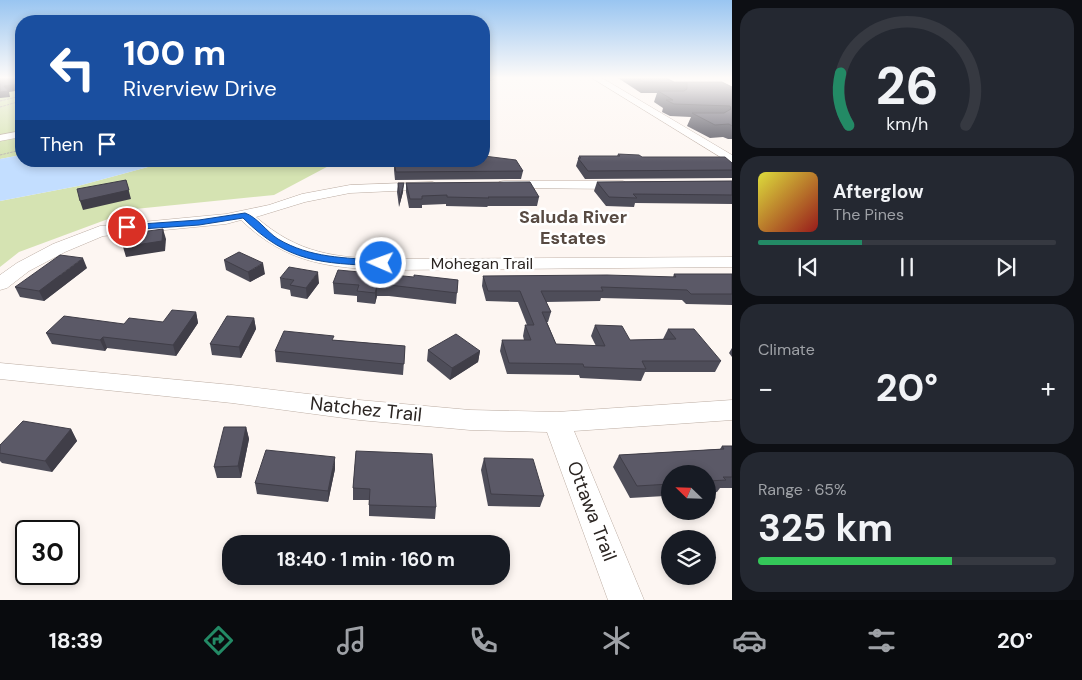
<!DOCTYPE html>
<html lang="en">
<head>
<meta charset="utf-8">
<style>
	:root { --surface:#171b24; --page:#242831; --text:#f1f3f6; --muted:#9ea1a6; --line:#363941; --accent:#238a65 }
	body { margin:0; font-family:"DM Sans",sans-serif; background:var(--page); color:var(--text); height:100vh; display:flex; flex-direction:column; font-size:19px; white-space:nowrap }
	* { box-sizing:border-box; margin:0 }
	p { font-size:16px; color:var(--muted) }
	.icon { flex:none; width:28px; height:28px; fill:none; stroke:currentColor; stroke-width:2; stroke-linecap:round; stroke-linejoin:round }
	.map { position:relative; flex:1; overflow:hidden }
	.details { display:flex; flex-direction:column; gap:8px; padding:8px; background:#0d0f14; width:350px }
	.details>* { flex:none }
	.hud { position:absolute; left:15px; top:15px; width:475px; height:152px; border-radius:20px; box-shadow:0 2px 8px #0003; background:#1a4fa0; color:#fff; overflow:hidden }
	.needle { width:32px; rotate:293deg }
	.buttons { position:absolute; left:661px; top:465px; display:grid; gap:10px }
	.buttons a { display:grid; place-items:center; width:55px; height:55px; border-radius:50%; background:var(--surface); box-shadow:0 2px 8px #0003; font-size:25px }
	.speed { position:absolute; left:15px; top:520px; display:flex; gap:10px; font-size:25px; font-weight:700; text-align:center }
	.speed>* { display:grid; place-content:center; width:65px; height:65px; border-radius:50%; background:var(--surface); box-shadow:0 2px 8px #0003; line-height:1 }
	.speed .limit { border:2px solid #111; border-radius:8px; background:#fff; color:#111 }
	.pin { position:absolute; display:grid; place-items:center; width:42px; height:42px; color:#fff; margin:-21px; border:2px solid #fff; border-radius:50%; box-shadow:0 1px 5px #0007 }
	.me { position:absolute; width:55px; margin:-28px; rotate:272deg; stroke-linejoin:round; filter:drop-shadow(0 0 4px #0008) }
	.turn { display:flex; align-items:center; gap:18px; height:105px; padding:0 25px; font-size:22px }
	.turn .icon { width:65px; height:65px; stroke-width:2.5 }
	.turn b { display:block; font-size:35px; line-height:42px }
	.then { display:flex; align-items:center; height:48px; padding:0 25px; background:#0003; gap:10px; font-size:19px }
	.big { font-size:38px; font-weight:700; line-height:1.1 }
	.details .widget { flex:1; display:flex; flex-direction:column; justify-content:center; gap:8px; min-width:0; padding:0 18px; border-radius:20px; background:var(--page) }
	.details .dial { align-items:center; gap:0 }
	.dial svg { height:130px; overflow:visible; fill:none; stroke:var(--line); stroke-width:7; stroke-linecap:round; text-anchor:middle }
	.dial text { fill:var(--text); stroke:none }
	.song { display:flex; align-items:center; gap:15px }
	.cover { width:60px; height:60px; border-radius:8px; background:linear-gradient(135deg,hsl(60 70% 55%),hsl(0 70% 35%)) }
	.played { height:5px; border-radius:2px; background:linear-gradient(90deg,var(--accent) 35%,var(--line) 35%) }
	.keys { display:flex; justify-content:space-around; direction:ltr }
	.heat { display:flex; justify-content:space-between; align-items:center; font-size:28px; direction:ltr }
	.charge { height:8px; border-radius:4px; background:linear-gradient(90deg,#34c759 65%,var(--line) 0) }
	.trip { position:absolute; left:222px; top:535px; width:288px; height:50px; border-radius:20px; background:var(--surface); box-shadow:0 2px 8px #0003; font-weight:700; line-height:50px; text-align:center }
	.menu { display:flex; height:80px; justify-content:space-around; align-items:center; background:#090b0e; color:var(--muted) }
	.menu .icon { width:35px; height:35px }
	.menu .selected { color:var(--accent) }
	.menu b { font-size:22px; color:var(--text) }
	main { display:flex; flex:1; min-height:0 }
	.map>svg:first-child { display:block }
	.green { fill:#d5e3b2 }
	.water { fill:#c3deff }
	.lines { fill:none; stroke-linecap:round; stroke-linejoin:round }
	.minor-casing { stroke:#bcada3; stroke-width:1 }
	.path { stroke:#bbb4b1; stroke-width:1; stroke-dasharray:2.5 1; stroke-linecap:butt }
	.minor { fill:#fff; fill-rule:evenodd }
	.wall { fill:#4e4d59 }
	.shaded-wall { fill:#403e48 }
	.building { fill:#5b5967; stroke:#403e48 }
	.route { fill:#1a73e8; stroke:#114b97 }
	.labels { text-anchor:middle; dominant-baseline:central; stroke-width:5; stroke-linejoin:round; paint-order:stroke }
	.street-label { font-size:16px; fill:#2b2522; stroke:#fff }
	.neighbourhood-label { font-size:18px; font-weight:bold; fill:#574a42; stroke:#fff }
	.near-street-label { font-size:19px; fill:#2b2522; stroke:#fff }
</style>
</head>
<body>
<main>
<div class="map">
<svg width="732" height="600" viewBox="0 0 732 600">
	<rect width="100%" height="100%" fill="#fdf6f2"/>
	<g class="green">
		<polygon points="0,78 21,78 21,155 0,159"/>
		<polygon points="170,161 338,161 274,195 135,209 19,252 0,267 0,201 78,186"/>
	</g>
	<polygon class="water" points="21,155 21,161 170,161 78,186 0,201 0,159"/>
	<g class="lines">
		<g class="minor-casing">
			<g id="minor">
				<polygon points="495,78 484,84 484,79"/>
				<polygon points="592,78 602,78 732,155 732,164"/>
				<polygon points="21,131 21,137 0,141 0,135"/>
				<polygon points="504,181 623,181 630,185 623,189 499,188 497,185 499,182"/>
				<path d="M433,182L440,186L438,189L350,193L305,202L256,217C298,254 336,258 390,259L732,257V267L390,270C329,268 287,264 241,220L226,224L103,236L65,252L29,271L7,288L0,290V275L17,263L53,244L100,226L226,214L269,205L302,194L350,185Z"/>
				<polygon points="0,363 232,385 359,400 470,410 557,412 732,400 732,420 574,431 644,600 608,600 547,432 470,430 359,420 232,403 0,379"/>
			</g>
		</g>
		<g class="path">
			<polyline points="0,101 21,96"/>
			<polyline points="0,107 21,101"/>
			<polyline points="0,155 21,150"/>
		</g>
		<use href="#minor" class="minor"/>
	</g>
	<g class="wall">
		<polygon points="618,78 666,78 674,82 732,87 732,139 728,139 723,137 710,138 687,126 691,117 670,116 662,112 663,108 654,102 657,93 641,93"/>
		<polygon points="618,154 642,157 732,163 732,178 585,179 576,166 579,156 617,156"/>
		<polygon points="484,161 523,171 521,179 395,180 394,170 394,162"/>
		<polygon points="732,181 732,204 635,203 634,207 606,206 594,191 597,182"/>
		<polygon points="398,183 403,192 399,207 397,192"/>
		<polygon points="406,183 539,197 537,206 488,206 487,207 446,206 446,204 422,205 422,208 409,208 406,192"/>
		<polygon points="224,260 265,274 250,282 226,270"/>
		<polygon points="87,268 44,301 20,297 15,287"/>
		<polygon points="674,274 732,274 732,305 686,304 682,300 601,298 600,301 546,302 551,312 548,322 547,322 556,344 596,346 591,336 595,325 630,340 663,339 668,329 721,361 715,372 645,372 641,381 580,378 579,375 507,374 500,351 502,340 524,340 523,336 525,325 527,325 518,302 486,301 482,286 483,276 673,277"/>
		<polygon points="414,277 458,280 456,304 389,296 377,296 375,304 357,302 357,296 334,294 333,283"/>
		<polygon points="280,278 319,283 307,299 291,296 290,290 281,288"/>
		<polygon points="196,312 198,323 176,356 107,348 105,351 52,344 46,333 124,324 163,322"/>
		<polygon points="254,318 256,329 241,358 212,355 210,344"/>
		<polygon points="334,340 405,346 403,375 276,362 275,351"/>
		<polygon points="732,348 732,357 729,353"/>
		<polygon points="428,350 480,351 478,362 450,380 427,361"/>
		<polygon points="246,427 249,439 241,478 217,478 214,467"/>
		<polygon points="71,429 77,441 52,472 2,463 0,461 0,445"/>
		<polygon points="722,446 732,446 732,488 720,488 717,492 708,493 708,474 670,474 670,504 665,496 630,498 613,467 619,455 720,449"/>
		<polygon points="356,451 436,507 435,519 369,516 369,500 353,500 353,488"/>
		<polygon points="484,458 544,496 540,507 488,506 481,470"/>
		<polygon points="335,469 328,502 257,494 255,483"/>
	</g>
	<g class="shaded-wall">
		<polygon points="17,82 21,82 21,90 9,92 10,97 0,98 0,92 4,86"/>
		<polygon points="126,180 131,199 83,210 80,201"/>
		<polygon points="404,183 403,192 399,207 400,198"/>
		<polygon points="163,229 166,239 165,251 126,257 123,247"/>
		<polygon points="83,258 87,268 44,301 39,291"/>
		<polygon points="263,263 265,274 250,282 248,272"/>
		<polygon points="318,272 319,283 307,299 306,288"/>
		<polygon points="377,286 377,296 375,304 375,293"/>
		<polygon points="196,312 198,323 176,356 173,345"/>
		<polygon points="254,318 256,329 241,358 239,347"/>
		<polygon points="103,337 107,348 105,351 100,340"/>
		<polygon points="480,351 478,362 450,380 452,368"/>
		<polygon points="246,427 249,439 241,478 238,466"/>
		<polygon points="71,429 77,441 52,472 45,461"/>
		<polygon points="335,457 335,469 328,502 328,491"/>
	</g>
	<g class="building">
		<polygon points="0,78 21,78 21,82 17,82 20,84 4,86 8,91 0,92"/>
		<polygon points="637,78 666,78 674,82 722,82 732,87 732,126 729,124 715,125 692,113 724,113 731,109 730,106 674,104 666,100 673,100 658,91 684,91 687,89 687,83 644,82"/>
		<polygon points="618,154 639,155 642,157 725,157 732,163 732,170 588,171 578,158 581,158 579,156 620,156"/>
		<polygon points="484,156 516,160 523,171 396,172 394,162 484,161"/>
		<polygon points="126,180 129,190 80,201 77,189"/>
		<polygon points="732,181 732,195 633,194 637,198 609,197 597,182"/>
		<polygon points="530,182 539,197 488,197 489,198 447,197 447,195 422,196 422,199 410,199 406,183"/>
		<polygon points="398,183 404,183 400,198"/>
		<polygon points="163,229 162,241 123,247 126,234"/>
		<polygon points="239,252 263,263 248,272 224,260"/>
		<polygon points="60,255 83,258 39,291 15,287"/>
		<polygon points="289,267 318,272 306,288 290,285 294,280 280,278"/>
		<polygon points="338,270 414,277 414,275 458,280 457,293 389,285 377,286 375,293 357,291 359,285 333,283"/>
		<polygon points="674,274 732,274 732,294 691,294 687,290 601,287 603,291 541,291 551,312 542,312 556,344 605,346 595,325 622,326 630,340 676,339 668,329 694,329 721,361 642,361 646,369 584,367 583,364 509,363 502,340 531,340 525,325 534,325 520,291 488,291 483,276 607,275 676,277"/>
		<polygon points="172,310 196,312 173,345 103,337 100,340 46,333 64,316 124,324 129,318 163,322"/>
		<polygon points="227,316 254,318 239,347 210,344"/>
		<polygon points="284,331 334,336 332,340 405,346 404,364 275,351"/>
		<polygon points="456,334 480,351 452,368 428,350"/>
		<polygon points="23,421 71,429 45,461 0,453 0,445"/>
		<polygon points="224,427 246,427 238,466 214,467"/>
		<polygon points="722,446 732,446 732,477 723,477 726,480 708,481 708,474 670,474 670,484 637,486 619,455 724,449"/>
		<polygon points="266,450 335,457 328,491 255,483"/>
		<polygon points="356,451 432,454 436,507 369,505 370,489 353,488"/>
		<polygon points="484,458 533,459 544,496 491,494"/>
	</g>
	<linearGradient id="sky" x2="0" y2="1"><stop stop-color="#99c5f1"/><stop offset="0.48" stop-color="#fefbf9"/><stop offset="1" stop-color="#fefbf9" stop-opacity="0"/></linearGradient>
	<rect width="732" height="162" fill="url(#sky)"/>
	<path class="route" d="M245,213C257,217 267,232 278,239C310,258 345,258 381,260L386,263L381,266C321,263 288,263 243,218L199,225L127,230L123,227L127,225L199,220Z"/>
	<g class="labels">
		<g class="street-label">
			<text x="482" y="263">Mohegan Trail</text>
		</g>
		<g class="neighbourhood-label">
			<text x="573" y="217">Saluda River<tspan x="573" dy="21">Estates</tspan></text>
		</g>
		<g class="near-street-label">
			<text transform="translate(366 409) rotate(6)">Natchez Trail</text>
			<text transform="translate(592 511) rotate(69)">Ottawa Trail</text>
		</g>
	</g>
</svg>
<div class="buttons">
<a><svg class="needle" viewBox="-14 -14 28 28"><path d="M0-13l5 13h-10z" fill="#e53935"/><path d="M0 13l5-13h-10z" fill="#9ea1a6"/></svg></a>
<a><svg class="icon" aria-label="layers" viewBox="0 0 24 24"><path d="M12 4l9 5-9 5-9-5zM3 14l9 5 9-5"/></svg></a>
</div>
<div class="speed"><div class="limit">30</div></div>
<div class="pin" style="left:127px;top:227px;background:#d93025"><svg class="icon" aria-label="arrive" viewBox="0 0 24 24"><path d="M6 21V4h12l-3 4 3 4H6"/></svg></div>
<svg class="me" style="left:381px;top:263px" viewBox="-20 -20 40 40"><circle r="17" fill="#1a73e8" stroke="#fff" stroke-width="3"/><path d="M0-11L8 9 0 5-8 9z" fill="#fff"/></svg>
<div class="trip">18:40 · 1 min · 160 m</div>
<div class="hud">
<div class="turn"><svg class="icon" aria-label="left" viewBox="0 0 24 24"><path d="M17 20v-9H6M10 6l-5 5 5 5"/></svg><div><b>100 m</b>Riverview Drive</div></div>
<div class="then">Then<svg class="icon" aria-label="arrive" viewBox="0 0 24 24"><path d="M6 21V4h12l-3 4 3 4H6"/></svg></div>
</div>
</div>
<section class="details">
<div class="widget dial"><svg viewBox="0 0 100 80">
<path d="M14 69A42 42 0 1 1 86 69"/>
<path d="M14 69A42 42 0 0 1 9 37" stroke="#238a65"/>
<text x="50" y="56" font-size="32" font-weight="700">26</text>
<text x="50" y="72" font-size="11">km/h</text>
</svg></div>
<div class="widget">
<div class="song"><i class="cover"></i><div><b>Afterglow</b><p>The Pines</p></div></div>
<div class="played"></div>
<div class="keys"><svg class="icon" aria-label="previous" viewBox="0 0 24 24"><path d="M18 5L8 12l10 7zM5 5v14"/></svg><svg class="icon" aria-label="pause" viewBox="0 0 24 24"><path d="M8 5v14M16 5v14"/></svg><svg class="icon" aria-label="next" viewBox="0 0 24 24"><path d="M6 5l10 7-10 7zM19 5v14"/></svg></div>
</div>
<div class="widget"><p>Climate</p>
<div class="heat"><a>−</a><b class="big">20°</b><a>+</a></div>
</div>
<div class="widget"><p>Range · 65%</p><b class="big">325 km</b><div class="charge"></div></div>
</section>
</main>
<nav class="menu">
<b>18:39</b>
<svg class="icon selected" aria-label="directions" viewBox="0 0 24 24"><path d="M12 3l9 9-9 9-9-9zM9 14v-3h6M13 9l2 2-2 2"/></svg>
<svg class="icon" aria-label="music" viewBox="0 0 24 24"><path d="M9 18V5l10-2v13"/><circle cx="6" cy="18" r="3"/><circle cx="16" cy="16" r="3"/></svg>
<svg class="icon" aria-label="phone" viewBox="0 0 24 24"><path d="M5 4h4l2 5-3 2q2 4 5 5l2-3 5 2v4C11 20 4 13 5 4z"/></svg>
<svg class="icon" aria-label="climate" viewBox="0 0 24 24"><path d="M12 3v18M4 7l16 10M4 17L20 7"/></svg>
<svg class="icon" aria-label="car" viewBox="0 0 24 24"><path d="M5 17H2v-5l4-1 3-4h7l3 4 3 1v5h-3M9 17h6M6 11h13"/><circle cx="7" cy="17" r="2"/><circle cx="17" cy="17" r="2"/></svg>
<svg class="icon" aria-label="filters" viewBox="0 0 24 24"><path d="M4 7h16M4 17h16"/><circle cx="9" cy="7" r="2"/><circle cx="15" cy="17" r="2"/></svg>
<b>20°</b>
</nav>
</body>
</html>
